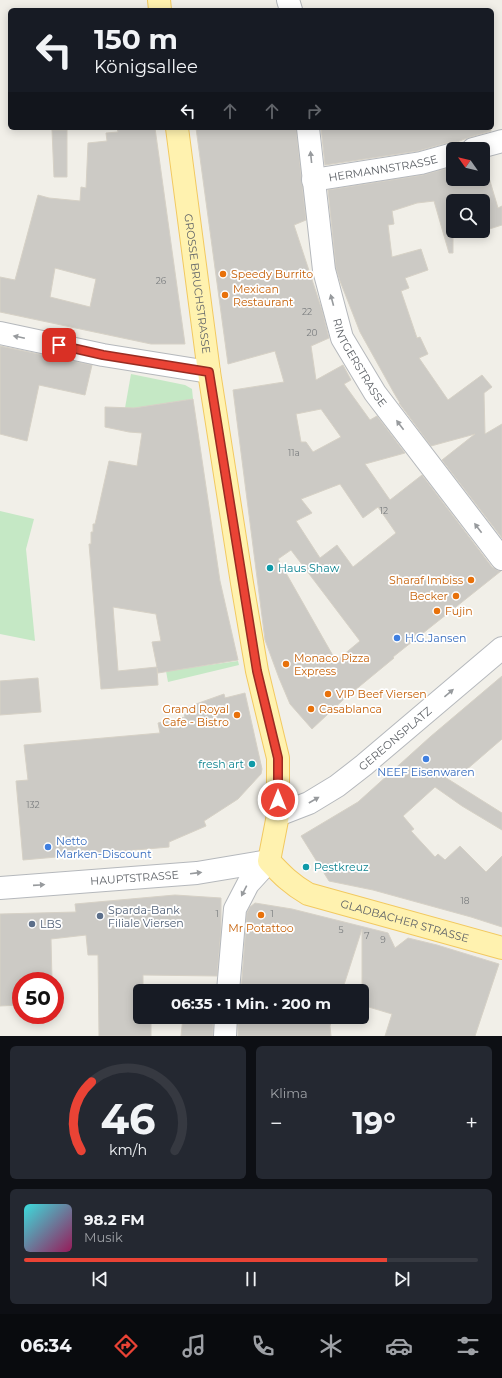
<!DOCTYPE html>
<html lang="de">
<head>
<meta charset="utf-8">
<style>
	:root { --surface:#171b24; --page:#242831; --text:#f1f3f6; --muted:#9ea1a6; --line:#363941; --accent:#ea4335 }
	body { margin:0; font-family:Montserrat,sans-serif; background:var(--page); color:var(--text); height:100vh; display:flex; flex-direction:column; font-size:15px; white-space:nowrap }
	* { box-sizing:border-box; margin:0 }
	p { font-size:13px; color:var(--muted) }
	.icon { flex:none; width:22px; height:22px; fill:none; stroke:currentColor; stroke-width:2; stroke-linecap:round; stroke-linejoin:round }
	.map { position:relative; height:1036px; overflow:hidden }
	.side { display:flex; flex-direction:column; gap:10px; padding:10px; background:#0d0f14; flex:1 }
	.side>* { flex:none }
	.banner { position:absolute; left:8px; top:8px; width:486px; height:122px; border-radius:6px; box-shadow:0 2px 10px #0003; background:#171b24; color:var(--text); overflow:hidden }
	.needle { width:26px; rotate:304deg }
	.controls { position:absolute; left:446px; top:142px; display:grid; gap:8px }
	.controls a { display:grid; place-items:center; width:44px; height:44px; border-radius:6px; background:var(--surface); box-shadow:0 2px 10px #0003; font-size:20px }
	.speed { position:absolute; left:12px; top:972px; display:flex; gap:8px; font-size:20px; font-weight:700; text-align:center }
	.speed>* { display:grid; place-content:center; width:52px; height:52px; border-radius:50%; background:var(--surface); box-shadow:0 2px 10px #0003; line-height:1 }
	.speed .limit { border:6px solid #d22; background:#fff; color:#111 }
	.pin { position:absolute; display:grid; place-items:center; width:34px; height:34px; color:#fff; margin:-17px; border-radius:8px; box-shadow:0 2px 6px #0006 }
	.me { position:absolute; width:44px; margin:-22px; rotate:0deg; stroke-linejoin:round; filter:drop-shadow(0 0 3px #0008) }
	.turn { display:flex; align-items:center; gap:14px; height:84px; padding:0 20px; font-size:18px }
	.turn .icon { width:52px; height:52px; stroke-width:2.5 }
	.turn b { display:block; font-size:28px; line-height:34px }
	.lanes { display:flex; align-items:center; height:38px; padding:0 20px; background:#0003; justify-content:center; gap:20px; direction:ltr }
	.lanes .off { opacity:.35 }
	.big { font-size:30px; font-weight:700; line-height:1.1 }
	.side .widget { flex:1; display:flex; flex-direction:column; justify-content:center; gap:6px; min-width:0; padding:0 14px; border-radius:6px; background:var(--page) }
	.side .dial { align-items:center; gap:0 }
	.dial svg { height:104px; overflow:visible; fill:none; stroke:var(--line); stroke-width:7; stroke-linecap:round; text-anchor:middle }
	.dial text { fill:var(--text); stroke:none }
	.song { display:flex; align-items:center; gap:12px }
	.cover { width:48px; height:48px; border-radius:6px; background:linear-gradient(135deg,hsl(180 70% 55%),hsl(330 70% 35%)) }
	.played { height:4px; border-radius:2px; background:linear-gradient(90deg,var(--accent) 80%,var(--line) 80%) }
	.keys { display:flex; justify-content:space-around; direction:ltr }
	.heat { display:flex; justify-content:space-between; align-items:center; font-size:22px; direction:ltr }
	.side .tiles { flex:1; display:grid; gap:10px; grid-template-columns:1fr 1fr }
	.widget:last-child { grid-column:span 2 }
	.trip { position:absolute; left:133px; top:984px; width:236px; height:40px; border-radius:6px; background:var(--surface); box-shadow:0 2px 10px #0003; font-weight:700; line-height:40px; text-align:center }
	.dock { display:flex; height:64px; justify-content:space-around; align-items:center; background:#090b0e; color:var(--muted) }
	.dock .icon { width:28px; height:28px }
	.dock .active { color:var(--accent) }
	.dock b { font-size:18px; color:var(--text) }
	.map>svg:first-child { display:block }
	.green { fill:#c5e8c5 }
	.building { fill:#cccac5; stroke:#d6d1c6; fill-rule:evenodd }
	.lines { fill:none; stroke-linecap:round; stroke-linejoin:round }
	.minor-casing { stroke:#b5b8bc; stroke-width:24 }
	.major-casing { stroke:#f2c960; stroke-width:24 }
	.minor { stroke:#fff; stroke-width:22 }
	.major { stroke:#fff2af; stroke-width:22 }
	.oneway { fill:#979a9d }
	.route-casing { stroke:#982c22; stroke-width:10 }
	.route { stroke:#ea4335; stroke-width:7 }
	.food-dot { fill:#e8710a; stroke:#fff; stroke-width:1.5 }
	.culture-dot { fill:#0f9aa8; stroke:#fff; stroke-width:1.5 }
	.shop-dot { fill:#3f7fe0; stroke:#fff; stroke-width:1.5 }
	.service-dot { fill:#5c6f8a; stroke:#fff; stroke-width:1.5 }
	.labels { text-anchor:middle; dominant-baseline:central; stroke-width:3.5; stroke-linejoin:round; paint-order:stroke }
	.number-label { font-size:9px; fill:#7a7d7f }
	.street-label { font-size:11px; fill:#5f6368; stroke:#fff }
	.food-label { font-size:11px; fill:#c56008; stroke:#fff; text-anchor:start }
	.culture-label { font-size:11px; fill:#0d838f; stroke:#fff; text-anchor:start }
	.shop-label { font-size:11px; fill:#366cbe; stroke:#fff; text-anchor:start }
	.service-label { font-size:11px; fill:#4e5e75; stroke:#fff; text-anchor:start }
</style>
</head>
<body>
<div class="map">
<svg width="502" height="1036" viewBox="0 0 502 1036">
	<rect width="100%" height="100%" fill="#f1efe8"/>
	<g class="green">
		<polygon points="131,374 185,385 192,389 193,399 135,408 125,408"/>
		<polygon points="0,511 34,519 26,549 35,641 0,634"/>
		<polygon points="238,661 239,665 168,682 166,671"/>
	</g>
	<g class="building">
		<path d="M117,128H155L185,344H151L0,312V277L15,280L38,195L49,198L80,201L81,187L86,188L88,143L107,141L106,133L118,132ZM55,268L96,279L90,307L50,297Z"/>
		<path d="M196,128H296L306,220L294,225L322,310L329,338L311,346L316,380L343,365L351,380L344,384L370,420L377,416L405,453L365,464L390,500L422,475L492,567L497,570L501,571L393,657L394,658L343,700L312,729L290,704L279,678L265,640L233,390L284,382L275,351L228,364ZM321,409L341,437L313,452L306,442H301L296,414ZM340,484L363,518L378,507L396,533L353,567L337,545L320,558L296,521L312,513L301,499ZM291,550L360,641L336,661L278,559Z"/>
		<polygon points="321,128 491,128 491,131 470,137 457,142 450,142 418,151 325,165"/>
		<polygon points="52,130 67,130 67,177 54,177"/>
		<polygon points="448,168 452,179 483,179 483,172 487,171 498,208 502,206 502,225 483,231 483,201 453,201 453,253 449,253 434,201 417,203 392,211 394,224 388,225 392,257 421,249 428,270 405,278 409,288 401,291 417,338 420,337 428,354 419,358 448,400 482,375 492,387 484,393 485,434 502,424 502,538 442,460 475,434 431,446 399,403 400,403 394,393 360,332 340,281 336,268 328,190 423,175"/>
		<polygon points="0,346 92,365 85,395 39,385 27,441 0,434"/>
		<path d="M193,399L220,581L238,660L158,673L157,668L158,685L101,689L89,544H91V532H93V524H95L109,461L137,466L142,433L129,432L105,427V407L134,408ZM113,607L156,614L161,641L152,642L157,667L118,671Z"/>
		<polygon points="502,676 502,739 458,777 440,774 502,813 502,830 462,806 435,787 403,816 414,829 411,831 435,857 438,854 445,860 460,846 486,872 502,856 502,927 471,917 373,890 329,881 301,836 358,802 430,737"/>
		<polygon points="38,678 41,712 0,715 0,681"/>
		<polygon points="245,693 262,769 261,774 238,799 204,821 206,826 169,842 169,847 23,860 16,781 28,780 24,745 160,733 158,723 185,717 182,709 224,694 225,698"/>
		<polygon points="175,895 221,898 221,929 217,976 143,975 143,987 140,987 140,1017 151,1017 151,1036 99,1036 98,955 88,955 86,935 51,939 52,981 21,981 21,1005 0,1006 0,914 76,912 75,904"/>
		<polygon points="255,903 292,909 388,933 395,948 408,938 437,945 499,964 475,1036 385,1036 392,1014 362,1005 362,929 342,991 241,991 247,913 250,907"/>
		<polygon points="183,1017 213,1017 213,1036 181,1036"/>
		<polygon points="238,1017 333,1017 330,1026 331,1036 238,1036"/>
	</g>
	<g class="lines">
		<g class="minor-casing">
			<g id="minor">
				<polyline points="288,0 291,10"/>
				<path id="s1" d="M308,128L324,270L342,338L375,393L502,559"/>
				<polyline points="473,149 502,141"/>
				<path id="s2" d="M313,180L421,163L453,154"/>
				<polyline points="0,333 103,355 209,372"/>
				<path id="s3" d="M278,815L309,803L337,786L364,765L502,648"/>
				<path id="s4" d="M0,888L197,873L269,861"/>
				<polyline points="228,991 235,909 248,884 269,861"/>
				<polyline points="225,1036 226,1017"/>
			</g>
		</g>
		<g class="major-casing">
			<g id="major">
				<polyline points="159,0 160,10"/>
				<path id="s5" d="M177,128L209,372L242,583L257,671L278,758V815L269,861C282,875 291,884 308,894L502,948"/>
			</g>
		</g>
		<use href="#minor" class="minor"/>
		<use href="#major" class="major"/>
	</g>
	<defs><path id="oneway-solid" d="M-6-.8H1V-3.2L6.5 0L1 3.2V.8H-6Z"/></defs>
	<g class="oneway">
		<use href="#oneway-solid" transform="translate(311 157) rotate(-96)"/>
		<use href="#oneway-solid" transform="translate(332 300) rotate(-105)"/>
		<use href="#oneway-solid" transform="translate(19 337) rotate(-168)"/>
		<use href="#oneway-solid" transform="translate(400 425) rotate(-127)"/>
		<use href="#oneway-solid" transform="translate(478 528) rotate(-127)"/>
		<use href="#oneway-solid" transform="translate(449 693) rotate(-40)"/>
		<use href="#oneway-solid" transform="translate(314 800) rotate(-30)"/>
		<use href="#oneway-solid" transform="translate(196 873) rotate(-7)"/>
		<use href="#oneway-solid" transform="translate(39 885) rotate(-4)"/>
		<use href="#oneway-solid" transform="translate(244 891) rotate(117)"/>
	</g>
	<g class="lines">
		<g class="route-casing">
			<polyline id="route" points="59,345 103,355 209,372 257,671 278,758 278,800"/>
		</g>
		<use href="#route" class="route"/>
	</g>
	<g class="food-dot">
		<circle cx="223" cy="274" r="4"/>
		<circle cx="225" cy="295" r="4"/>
		<circle cx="471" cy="580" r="4"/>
		<circle cx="456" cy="596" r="4"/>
		<circle cx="437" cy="611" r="4"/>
		<circle cx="286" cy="664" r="4"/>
		<circle cx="328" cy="694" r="4"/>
		<circle cx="311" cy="709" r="4"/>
		<circle cx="237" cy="715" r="4"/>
		<circle cx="261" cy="915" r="4"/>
	</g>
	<g class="culture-dot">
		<circle cx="270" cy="568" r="4"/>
		<circle cx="252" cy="764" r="4"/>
		<circle cx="306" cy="867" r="4"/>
	</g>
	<g class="shop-dot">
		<circle cx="397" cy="638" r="4"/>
		<circle cx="426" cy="759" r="4"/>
		<circle cx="48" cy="847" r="4"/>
	</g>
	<g class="service-dot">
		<circle cx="100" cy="916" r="4"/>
		<circle cx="32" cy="924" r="4"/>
	</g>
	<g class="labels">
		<g class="number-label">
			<text x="161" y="280">26</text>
			<text x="307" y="311">22</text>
			<text x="312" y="332">20</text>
			<text x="294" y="452">11a</text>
			<text x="384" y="510">12</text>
			<text x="33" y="804">132</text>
			<text x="465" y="900">18</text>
			<text x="217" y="913">1</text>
			<text x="272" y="913">1</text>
			<text x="341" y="929">5</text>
			<text x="367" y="935">7</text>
			<text x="383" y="939">9</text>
		</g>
		<g class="street-label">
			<text stroke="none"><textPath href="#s2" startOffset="71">HERMANNSTRASSE</textPath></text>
			<text stroke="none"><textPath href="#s5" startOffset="157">GROSSE BRUCHSTRASSE</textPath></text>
			<text stroke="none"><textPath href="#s1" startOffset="243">RINTGERSTRASSE</textPath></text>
			<text stroke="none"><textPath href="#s3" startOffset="141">GEREONSPLATZ</textPath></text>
			<text stroke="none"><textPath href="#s4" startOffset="135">HAUPTSTRASSE</textPath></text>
			<text stroke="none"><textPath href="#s5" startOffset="894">GLADBACHER STRASSE</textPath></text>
		</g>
		<g class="food-label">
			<text x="231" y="274">Speedy Burrito</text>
			<text x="233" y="289">Mexican<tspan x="233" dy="13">Restaurant</tspan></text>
			<text x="463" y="580" text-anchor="end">Sharaf Imbiss</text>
			<text x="448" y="596" text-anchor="end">Becker</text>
			<text x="445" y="611">Fujin</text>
			<text x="294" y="658">Monaco Pizza<tspan x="294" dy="13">Express</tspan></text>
			<text x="336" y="694">VIP Beef Viersen</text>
			<text x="229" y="709" text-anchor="end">Grand Royal<tspan x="229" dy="13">Cafe - Bistro</tspan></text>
			<text x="319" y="709">Casablanca</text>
			<text x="261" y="928" text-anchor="middle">Mr Potattoo</text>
		</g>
		<g class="culture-label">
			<text x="278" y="568">Haus Shaw</text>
			<text x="244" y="764" text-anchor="end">fresh art</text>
			<text x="314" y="867">Pestkreuz</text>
		</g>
		<g class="shop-label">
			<text x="405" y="638">H.G.Jansen</text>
			<text x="426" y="772" text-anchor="middle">NEEF Eisenwaren</text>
			<text x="56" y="841">Netto<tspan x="56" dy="13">Marken-Discount</tspan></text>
		</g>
		<g class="service-label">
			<text x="108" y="910">Sparda-Bank<tspan x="108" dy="13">Filiale Viersen</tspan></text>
			<text x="40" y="924">LBS</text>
		</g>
	</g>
</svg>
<div class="controls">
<a><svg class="needle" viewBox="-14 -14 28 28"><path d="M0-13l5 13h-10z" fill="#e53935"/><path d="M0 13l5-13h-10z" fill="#9ea1a6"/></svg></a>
<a><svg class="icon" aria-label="search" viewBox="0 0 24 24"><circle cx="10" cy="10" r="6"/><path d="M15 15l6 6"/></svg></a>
</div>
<div class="speed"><div class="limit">50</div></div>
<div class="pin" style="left:59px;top:345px;background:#d93025"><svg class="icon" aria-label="arrive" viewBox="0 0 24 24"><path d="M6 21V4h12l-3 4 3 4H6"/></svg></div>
<svg class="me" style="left:278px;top:800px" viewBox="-20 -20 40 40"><circle r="17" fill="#ea4335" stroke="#fff" stroke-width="3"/><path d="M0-11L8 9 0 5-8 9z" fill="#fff"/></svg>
<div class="trip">06:35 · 1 Min. · 200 m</div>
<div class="banner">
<div class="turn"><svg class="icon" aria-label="left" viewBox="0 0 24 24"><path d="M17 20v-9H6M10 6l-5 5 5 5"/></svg><div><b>150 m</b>Königsallee</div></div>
<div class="lanes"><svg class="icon" aria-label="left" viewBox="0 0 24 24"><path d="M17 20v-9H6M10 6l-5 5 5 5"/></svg><svg class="icon off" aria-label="ahead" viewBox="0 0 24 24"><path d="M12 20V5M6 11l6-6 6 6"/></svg><svg class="icon off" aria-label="ahead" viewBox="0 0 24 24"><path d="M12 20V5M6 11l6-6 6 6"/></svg><svg class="icon off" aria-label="right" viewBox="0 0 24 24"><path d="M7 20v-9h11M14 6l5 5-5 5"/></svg></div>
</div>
</div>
<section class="side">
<div class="tiles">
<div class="widget dial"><svg viewBox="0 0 100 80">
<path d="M14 69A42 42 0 1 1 86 69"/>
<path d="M14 69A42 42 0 0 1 22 16" stroke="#ea4335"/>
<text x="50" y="56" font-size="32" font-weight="700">46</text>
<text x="50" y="72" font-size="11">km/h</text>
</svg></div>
<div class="widget"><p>Klima</p>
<div class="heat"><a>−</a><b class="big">19°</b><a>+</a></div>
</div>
<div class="widget">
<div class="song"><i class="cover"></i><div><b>98.2 FM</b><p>Musik</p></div></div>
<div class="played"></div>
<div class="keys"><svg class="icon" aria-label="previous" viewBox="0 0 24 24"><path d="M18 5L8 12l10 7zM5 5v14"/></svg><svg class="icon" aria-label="pause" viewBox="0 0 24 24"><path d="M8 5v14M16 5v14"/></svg><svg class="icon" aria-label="next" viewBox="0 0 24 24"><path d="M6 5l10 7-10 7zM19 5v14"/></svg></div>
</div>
</div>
</section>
<nav class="dock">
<b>06:34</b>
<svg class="icon active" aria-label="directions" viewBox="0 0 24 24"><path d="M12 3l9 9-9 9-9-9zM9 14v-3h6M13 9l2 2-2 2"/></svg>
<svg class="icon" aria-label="music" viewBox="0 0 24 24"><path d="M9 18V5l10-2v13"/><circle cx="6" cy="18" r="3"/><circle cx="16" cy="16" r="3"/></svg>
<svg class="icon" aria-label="phone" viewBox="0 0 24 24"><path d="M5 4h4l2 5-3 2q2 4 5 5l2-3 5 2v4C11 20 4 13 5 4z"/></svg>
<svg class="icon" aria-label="climate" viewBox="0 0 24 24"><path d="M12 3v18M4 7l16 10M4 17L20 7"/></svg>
<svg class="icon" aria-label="car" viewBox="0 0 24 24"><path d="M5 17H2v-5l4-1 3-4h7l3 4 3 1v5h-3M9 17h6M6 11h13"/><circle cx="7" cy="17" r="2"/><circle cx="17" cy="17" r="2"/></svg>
<svg class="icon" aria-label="filters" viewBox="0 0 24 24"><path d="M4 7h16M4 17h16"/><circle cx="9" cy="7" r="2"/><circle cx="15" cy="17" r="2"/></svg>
</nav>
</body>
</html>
